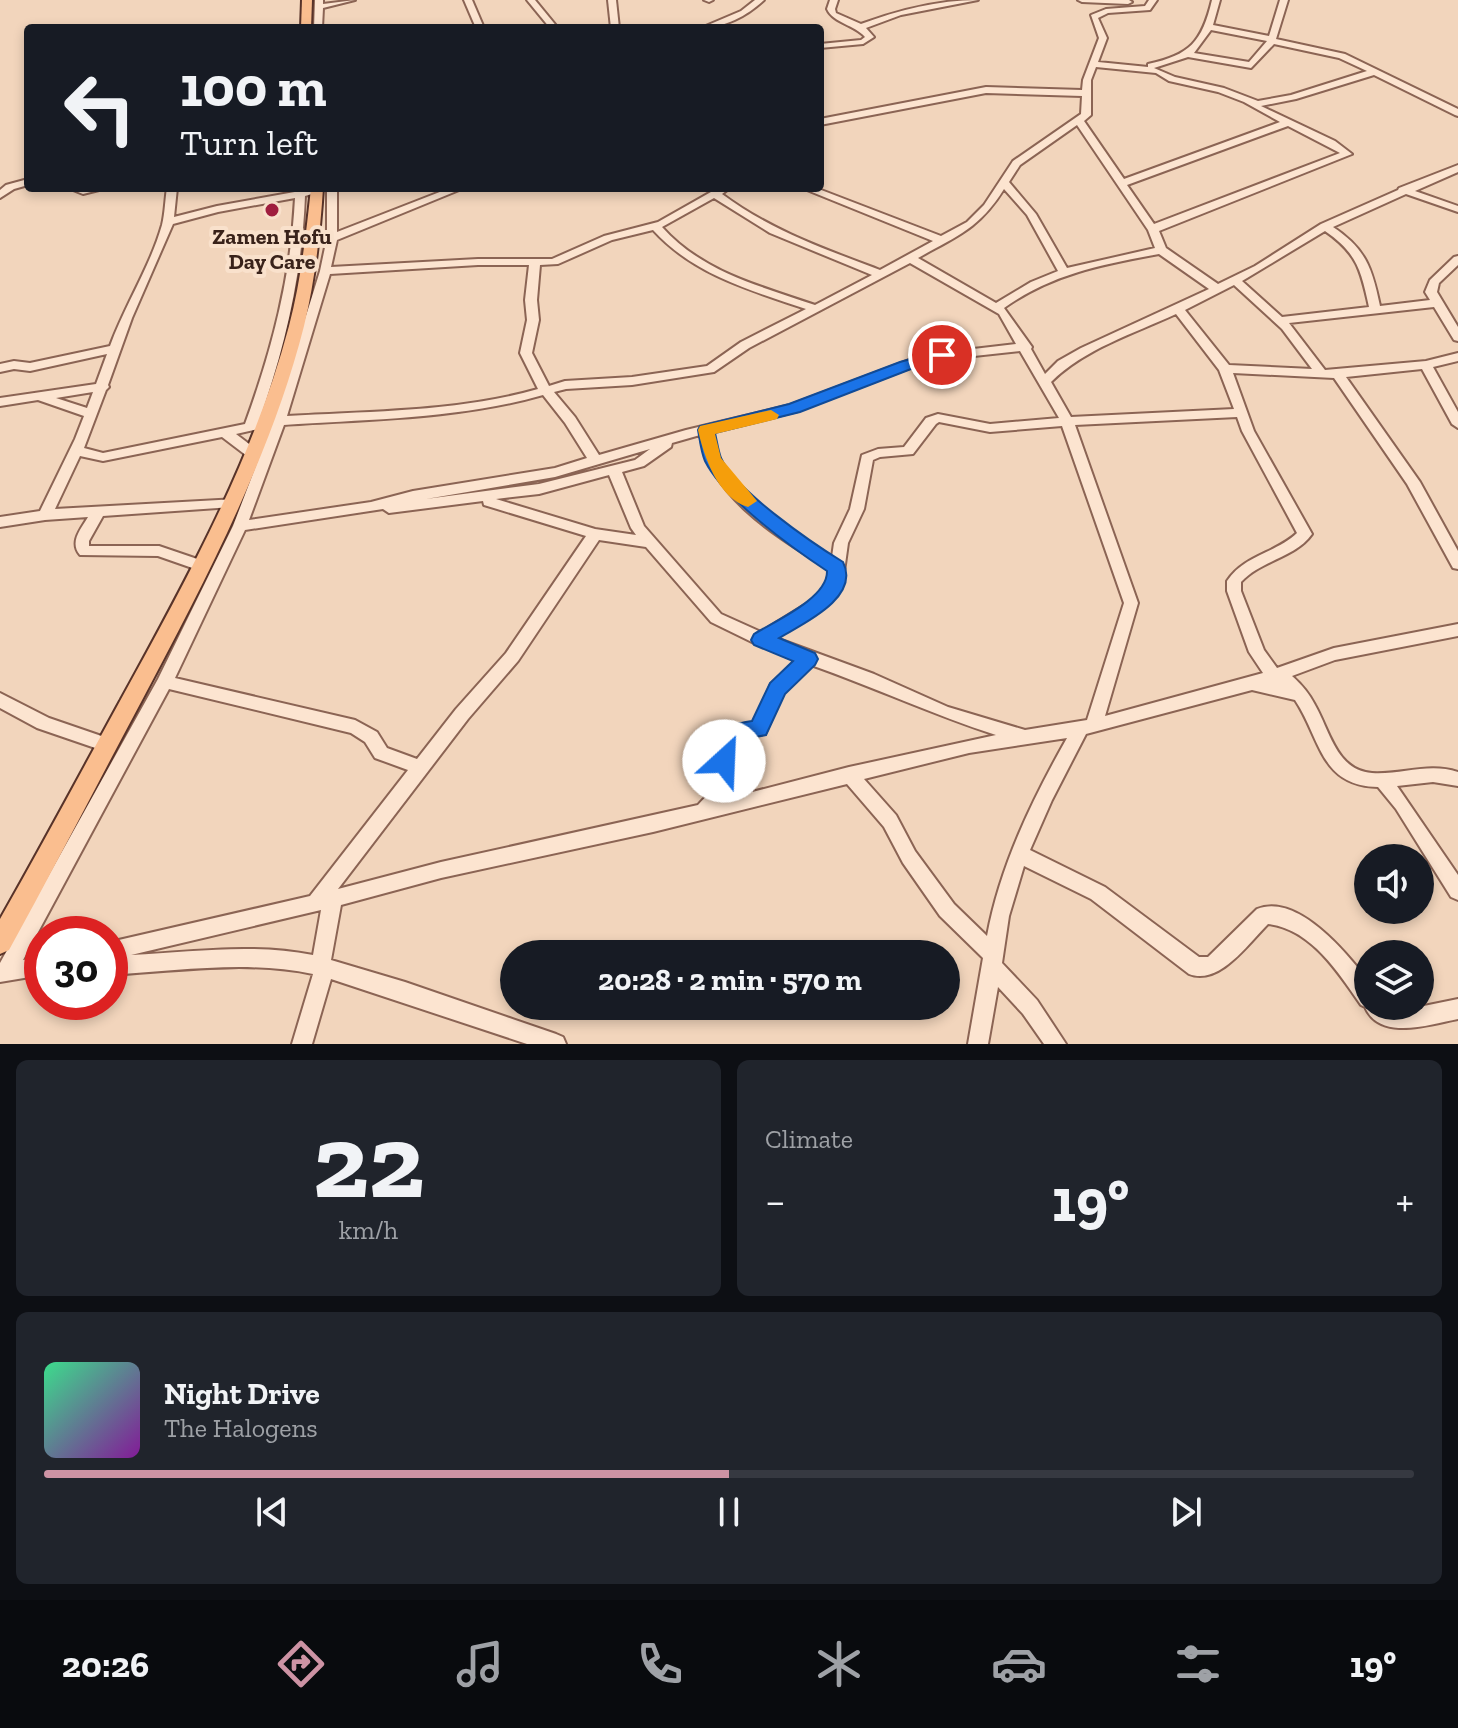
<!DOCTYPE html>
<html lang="en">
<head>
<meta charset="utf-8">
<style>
	:root { --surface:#171b24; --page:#20242c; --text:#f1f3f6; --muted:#9ea1a6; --line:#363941; --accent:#cd93a4 }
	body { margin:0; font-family:"Zilla Slab",serif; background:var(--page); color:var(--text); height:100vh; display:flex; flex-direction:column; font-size:30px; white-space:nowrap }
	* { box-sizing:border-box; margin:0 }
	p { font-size:26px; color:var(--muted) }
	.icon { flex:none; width:44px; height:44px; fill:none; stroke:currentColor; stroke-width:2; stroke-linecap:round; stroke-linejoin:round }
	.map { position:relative; height:1044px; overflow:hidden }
	.details { display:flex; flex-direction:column; gap:16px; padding:16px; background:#0d0f14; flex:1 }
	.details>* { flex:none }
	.hud { position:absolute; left:24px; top:24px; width:800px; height:168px; border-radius:8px; box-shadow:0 4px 12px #0003; background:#171b24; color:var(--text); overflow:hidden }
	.buttons { position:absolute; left:1354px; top:844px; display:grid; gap:16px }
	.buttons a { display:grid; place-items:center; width:80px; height:80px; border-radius:50%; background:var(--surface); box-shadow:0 4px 12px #0003; font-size:40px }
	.speed { position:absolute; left:24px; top:916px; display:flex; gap:16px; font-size:40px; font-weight:700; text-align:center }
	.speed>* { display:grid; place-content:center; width:104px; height:104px; border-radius:50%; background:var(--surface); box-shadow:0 4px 12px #0003; line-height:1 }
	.speed .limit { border:12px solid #d22; background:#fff; color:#111 }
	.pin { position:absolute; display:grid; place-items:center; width:68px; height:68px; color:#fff; margin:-34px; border:4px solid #fff; border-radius:50%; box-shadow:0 2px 8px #0007 }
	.me { position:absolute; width:88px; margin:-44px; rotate:25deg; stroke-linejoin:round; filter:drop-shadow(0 0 6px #0008) }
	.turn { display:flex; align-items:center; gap:28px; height:168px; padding:0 24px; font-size:36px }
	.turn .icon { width:104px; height:104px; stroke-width:2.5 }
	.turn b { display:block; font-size:56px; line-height:68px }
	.big { font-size:60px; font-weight:800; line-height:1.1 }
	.details .widget { flex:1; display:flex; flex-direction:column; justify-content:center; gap:12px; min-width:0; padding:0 28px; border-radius:12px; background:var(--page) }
	.details .dial { align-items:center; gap:0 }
	.dial b { font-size:104px; line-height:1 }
	.song { display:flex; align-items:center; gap:24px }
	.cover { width:96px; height:96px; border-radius:12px; background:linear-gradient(135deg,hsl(150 70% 55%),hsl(290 70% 35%)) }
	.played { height:8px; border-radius:4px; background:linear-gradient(90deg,var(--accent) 50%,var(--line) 50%) }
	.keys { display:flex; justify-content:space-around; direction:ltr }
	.heat { display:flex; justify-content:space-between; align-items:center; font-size:44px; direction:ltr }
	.details .tiles { flex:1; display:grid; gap:16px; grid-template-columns:1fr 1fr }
	.widget:last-child { grid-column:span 2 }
	.trip { position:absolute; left:500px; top:940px; width:460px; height:80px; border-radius:40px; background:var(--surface); box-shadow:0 4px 12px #0003; font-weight:800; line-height:80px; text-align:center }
	.menu { display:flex; height:128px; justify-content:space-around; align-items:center; background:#090b0e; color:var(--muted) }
	.menu .icon { width:56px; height:56px }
	.menu .selected { color:var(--accent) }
	.menu b { font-size:36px; color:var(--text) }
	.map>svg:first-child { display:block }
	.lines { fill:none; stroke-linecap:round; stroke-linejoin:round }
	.minor-casing { stroke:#8b6454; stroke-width:4 }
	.major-casing { stroke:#583329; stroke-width:4 }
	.minor { fill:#fce4d0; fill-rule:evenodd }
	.major { fill:#fabe8f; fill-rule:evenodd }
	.route { fill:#1a73e8; stroke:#114b97; stroke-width:2 }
	.slow { fill:#f59e0b }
	.poi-dot { fill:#a01e3f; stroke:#f9e1cc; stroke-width:3 }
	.labels { text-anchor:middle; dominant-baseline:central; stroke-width:8; stroke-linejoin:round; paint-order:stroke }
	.far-poi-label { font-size:22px; font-weight:bold; fill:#39221a; stroke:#f9e1cc }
</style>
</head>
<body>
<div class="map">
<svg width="1458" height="1044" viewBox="0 0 1458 1044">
	<rect width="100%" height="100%" fill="#f2d5bc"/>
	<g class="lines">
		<g class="minor-casing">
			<g id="minor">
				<polygon points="315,0 323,0 323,4 355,0 323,8 322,28 314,28"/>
				<polygon points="464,0 472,0 484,28 476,28"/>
				<polygon points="527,0 535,0 558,28 550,28"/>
				<polygon points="608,0 616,0 619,28 611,28"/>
				<polygon points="704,0 713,0 709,2"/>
				<path d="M755,0H764C747,16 724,28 701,28L741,11Z"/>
				<path d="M830,0H838L835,9L836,13L861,24C899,10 938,0 978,0L901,15L866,28L874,37L863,44L820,48V44L861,40L865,37C855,25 833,23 827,9Z"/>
				<polygon points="1078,0 1129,0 1132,2 1128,4 1082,2"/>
				<path d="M1149,0H1157L1150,10L1108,13L1098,18L1107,38L1098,62L1148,67V64C1190,55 1202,42 1212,0H1220L1213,25L1269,36L1280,0H1288L1276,39L1345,54L1458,109V116L1455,115L1374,75L1296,99L1261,106L1335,141L1352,154L1159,231L1166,248L1218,284L1255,266L1321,224L1398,190L1399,188L1458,165V172L1415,191L1458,206V212L1406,194L1333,227C1366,249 1372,268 1380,306L1430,300L1425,292L1430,280L1454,257L1458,256V265L1439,283L1437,292L1458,327V341L1454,340L1434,307L1289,323L1325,370L1426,361L1458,353V361L1433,367L1458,412V428L1452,424L1422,369L1346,377L1420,482L1458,551V569L1453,568L1407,484L1334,378L1233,373L1254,431L1312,534C1295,558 1261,560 1241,582V591L1264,650L1277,668L1334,648L1458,624V636L1335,660L1292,676C1302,685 1309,693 1315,705C1330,731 1336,770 1372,773C1401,775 1429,762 1458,772V786L1433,782L1397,786L1458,875V900L1451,897L1396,809L1378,787C1320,786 1321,739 1295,700L1252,690L1086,734L1052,800L1030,850L1105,887L1199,957H1208L1257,909C1297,893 1345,951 1366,978L1368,981V1006L1414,1008L1458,999V1019C1431,1024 1380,1042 1365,1007L1361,1005C1338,972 1311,929 1268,924C1248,944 1219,986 1189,974L1091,899L1024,866L1009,916L1002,963L1037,1000L1066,1044H1044L1023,1014L998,987L988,1044H968L983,958L940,916L903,863L884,827L847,784L653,832L441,878L341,905L331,960L405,982L556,1034L563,1037L566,1044H527L331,979L312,1044H292L313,974C247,960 177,971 110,975V942L310,896L408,770L375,758L365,742L351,733L169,689L23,960L42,957V975L0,982V963L158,679L233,526L273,421L320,271L327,238V188H337V232L450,188H464L337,240L331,267L478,259H552L604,236L658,222L718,188H730L722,194C770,230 825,249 880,270L933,241L802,188H816L941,236L967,222L984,205L1013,161L1081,114L1082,96L986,93L820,125V119L986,87L1082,90L1083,80L1099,38L1091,15L1106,9L1145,6ZM1211,30L1267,41L1249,62L1194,53ZM1274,44L1339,58L1367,71L1291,95L1258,101L1224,88L1175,77L1154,68L1188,57L1251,68ZM1096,67L1156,73L1169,81L1218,92L1244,102L1280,122L1124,179L1084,121L1091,115V80ZM1077,125L1148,230L1155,248L1067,268L1036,214L1009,182L1020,165ZM1288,126L1340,153L1154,224L1127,185ZM1004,189L1027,215L1058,271L1031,282L996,303L918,258C957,236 979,229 1004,189ZM714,198L770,233L872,275L815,305C760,286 702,272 662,227ZM653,230C694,275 750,290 806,309L741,342L707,366L632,377L565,381L549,386L532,353L539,320L537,300L540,265L558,264L612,240ZM1325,231C1357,253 1361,270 1369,307L1282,317L1242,281ZM1159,254L1209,289L1081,348L1058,361L1045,374L1031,349L1032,347L1004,308C1051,274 1104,264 1159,254ZM910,263L999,314L1016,344L922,355L790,405L686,430L599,455L575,417L554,392L566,389L632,385L714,372L749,348ZM478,265H529L525,300L527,320L520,353L538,389C457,412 370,411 287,416L330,274ZM1234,285L1282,329L1312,369L1229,365L1185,310ZM1176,314L1219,370L1234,409L1071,417L1051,382C1084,349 1133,334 1176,314ZM1020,351L1059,418L990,424L938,414L926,418L904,447L878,449L862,455L850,509L834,543L832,557C795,534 736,498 719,457C715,449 714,440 713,432L798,411L928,361ZM543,395L565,423L587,458L555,468L413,491L371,502L249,520L284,425C370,419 459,419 543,395ZM1237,417L1242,431L1297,533C1276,553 1244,555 1227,581V591L1249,652L1263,673L1105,716L1138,603L1075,425ZM939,422L990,432L1062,426L1124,603L1087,720L1025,730L948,707L874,674L776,638L826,606L842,586L848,543L864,509L873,460L880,457L913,454L936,424ZM700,435C711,499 780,538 830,570L828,584L816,598L761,632L721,614L644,526L622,472L644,466L671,447L672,443ZM650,449L635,460L539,484L426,499L555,477ZM609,475L631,528L636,535L595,529L496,499L539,494ZM483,501L484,505L586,536L506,653L456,709L417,759L387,748L377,732L355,720L175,678L245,530L383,509L389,513ZM599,540L646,547L711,622L756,644L797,660L771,684L754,723C734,724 709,728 714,753C716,762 720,770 718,779C715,789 705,797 698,805L441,862L338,889L468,719L518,661ZM811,665C874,687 933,715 996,735L849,767L725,799L735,777L731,743L736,738L765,734L783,693ZM1067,738C1032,800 1000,866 987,936L954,904L915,851L896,815L864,779L969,753ZM321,910L313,955C253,943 192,952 131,955Z"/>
				<polygon points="28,179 28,185 14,189 0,198 0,190 6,185"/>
				<polygon points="68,188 107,188 83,194"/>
				<path d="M167,188H177L174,217L217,206L317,188L322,191L305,196C302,274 285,348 259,421L264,425L263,428L236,434L257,450L259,453L257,456H247L222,437L103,461L80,456L55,509L237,499L239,502L237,505L232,507L103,516L89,541V546H159L206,562L208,566L206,570L201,571L158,556L80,555C69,542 81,529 88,517L45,520L0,527V517L40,511L75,439L84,416L38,400L0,406V398L96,384L107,354L30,371L14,369L0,372V364L14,361L30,363L110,346C125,305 150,267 162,225C165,213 165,200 167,188ZM295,198C291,277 272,350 245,424L103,453L84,448L106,390L109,387L108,385L132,318L173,224L218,212ZM93,392L87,408L56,398Z"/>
				<polygon points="0,693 49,718 113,740 115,745 113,750 107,752 37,728 0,708"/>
			</g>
		</g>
		<g class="major-casing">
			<g id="major">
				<polygon points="302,0 312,0 311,28 301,28"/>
				<path d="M311,188H323C320,235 315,280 304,326C270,459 204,583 140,704C96,786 54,869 9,950L0,954V919C41,847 80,774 120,701C186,581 254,458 289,326C301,280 306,235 311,188Z"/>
			</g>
		</g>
		<use href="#minor" class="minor"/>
		<use href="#major" class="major"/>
	</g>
	<path class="route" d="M942,350L948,351V358L911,369L800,412L715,433C717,441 718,450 721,458C735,490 812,543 843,562C861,598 802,624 779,638L815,653L818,659L815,665L785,694L766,735L735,741L732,768L724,771L716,768C699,734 724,725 752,721L770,683L793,661L754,645L751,640L754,634C775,621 828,598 827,571C791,547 724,499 705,461C701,452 700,440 698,430L700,426L789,404L900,362Z"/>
	<path class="slow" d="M771,410L779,415L777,419L715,434L721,458L757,501L748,507C718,498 704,457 698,430L700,426Z"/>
	<circle class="poi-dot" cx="272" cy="210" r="8"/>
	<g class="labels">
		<g class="far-poi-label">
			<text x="272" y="236">Zamen Hofu<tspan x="272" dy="25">Day Care</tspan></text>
		</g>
	</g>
</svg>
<div class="buttons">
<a><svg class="icon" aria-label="sound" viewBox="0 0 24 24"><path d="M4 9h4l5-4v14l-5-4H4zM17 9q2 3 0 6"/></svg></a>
<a><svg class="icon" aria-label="layers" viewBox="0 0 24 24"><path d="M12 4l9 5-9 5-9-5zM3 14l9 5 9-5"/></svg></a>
</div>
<div class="speed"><div class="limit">30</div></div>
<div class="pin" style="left:942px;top:355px;background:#d93025"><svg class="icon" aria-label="arrive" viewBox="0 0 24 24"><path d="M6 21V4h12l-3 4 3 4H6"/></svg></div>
<svg class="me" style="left:724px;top:761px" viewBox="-20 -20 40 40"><circle r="19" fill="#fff"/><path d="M0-13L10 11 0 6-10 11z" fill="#1a73e8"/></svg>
<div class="trip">20:28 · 2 min · 570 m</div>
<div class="hud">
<div class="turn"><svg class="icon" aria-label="left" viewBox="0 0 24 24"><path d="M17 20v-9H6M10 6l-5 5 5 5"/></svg><div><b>100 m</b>Turn left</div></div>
</div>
</div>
<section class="details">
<div class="tiles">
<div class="widget dial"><b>22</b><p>km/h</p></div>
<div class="widget"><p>Climate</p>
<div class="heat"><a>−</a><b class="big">19°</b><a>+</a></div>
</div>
<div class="widget">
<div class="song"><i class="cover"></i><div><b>Night Drive</b><p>The Halogens</p></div></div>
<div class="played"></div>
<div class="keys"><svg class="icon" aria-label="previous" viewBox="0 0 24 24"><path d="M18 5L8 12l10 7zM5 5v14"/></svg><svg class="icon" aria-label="pause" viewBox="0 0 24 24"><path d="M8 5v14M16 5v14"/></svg><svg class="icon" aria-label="next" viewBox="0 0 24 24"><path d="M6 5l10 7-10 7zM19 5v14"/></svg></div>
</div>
</div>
</section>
<nav class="menu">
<b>20:26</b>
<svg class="icon selected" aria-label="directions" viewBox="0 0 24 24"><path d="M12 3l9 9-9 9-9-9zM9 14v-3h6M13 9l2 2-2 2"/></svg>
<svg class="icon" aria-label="music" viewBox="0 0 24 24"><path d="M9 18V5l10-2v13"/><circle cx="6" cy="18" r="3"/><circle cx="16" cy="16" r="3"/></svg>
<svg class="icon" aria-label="phone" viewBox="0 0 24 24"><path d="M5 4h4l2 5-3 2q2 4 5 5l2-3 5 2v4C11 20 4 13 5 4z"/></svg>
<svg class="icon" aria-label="climate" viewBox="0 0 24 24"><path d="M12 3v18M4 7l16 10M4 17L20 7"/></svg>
<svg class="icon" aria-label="car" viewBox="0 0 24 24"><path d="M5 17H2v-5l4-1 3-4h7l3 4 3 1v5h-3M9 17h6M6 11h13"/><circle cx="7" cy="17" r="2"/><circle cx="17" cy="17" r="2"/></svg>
<svg class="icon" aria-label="filters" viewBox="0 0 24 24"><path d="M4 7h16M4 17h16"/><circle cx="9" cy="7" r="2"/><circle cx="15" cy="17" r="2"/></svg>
<b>19°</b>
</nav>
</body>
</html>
